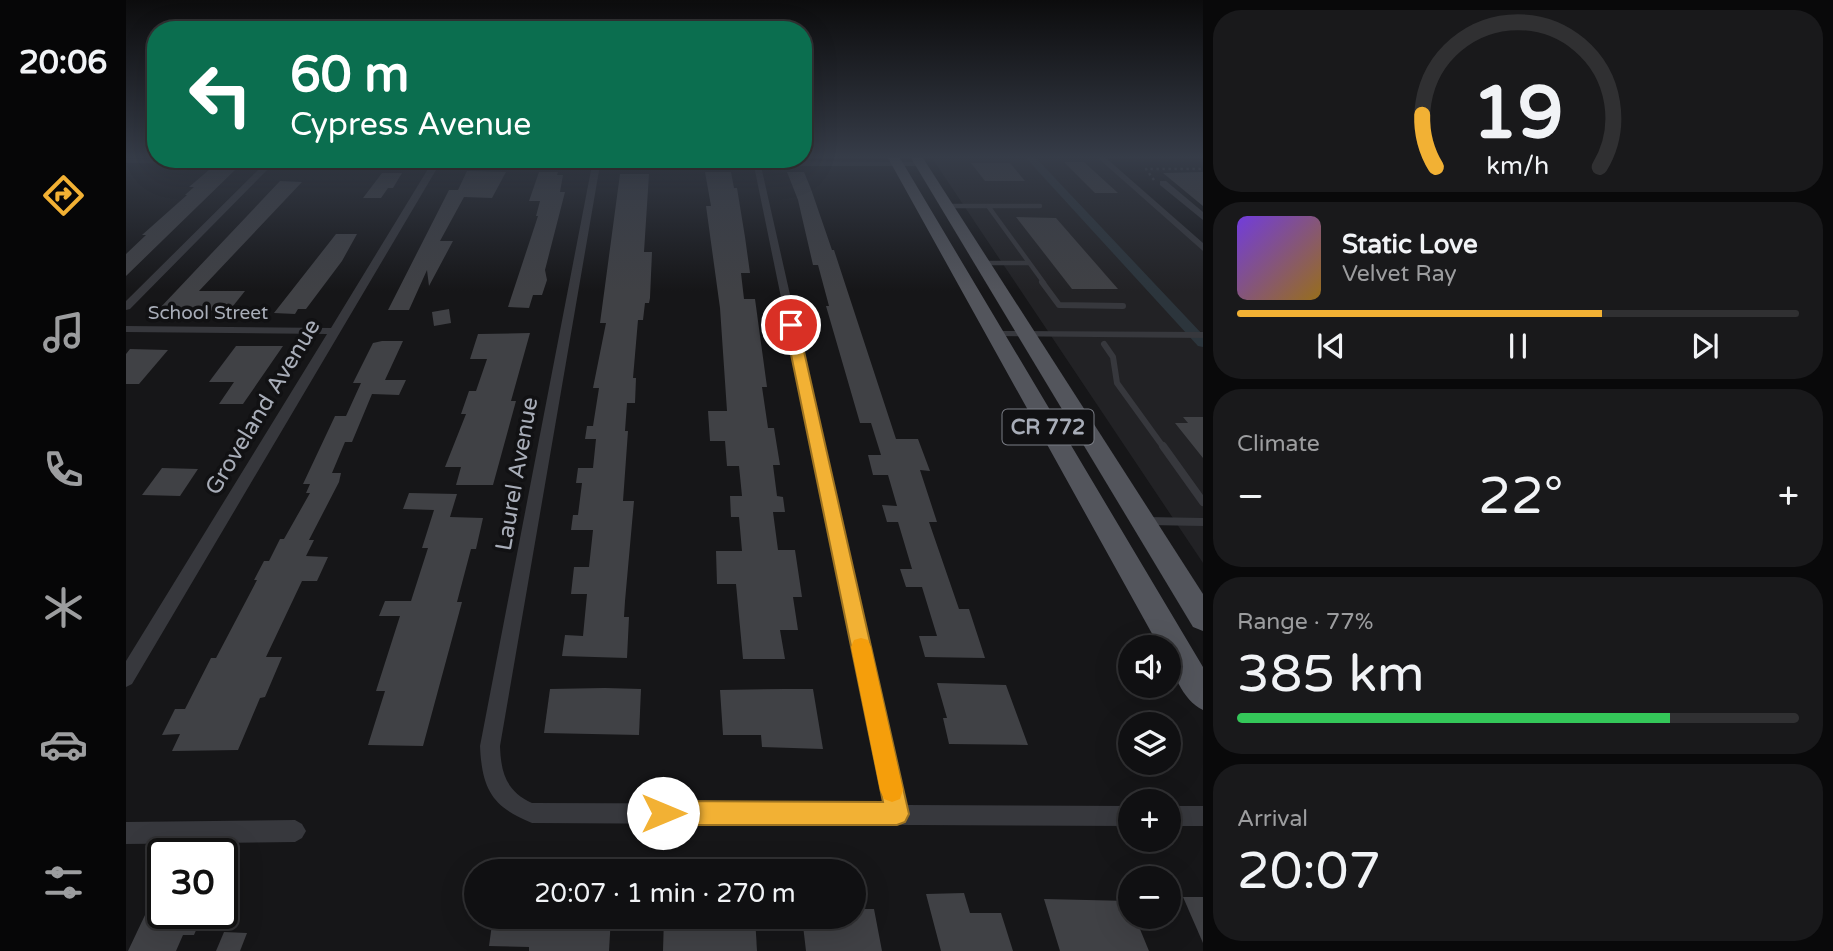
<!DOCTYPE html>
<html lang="en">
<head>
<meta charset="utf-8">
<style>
	:root { --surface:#101012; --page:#19191b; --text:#f1f3f6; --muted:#9c9d9f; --line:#303032; --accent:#f2b134 }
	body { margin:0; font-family:"Varela Round",sans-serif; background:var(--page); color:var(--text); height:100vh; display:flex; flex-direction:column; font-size:26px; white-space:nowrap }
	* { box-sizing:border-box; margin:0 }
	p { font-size:23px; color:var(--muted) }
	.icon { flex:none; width:38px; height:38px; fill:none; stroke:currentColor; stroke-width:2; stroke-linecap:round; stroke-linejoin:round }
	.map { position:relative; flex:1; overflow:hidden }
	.details { display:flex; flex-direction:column; gap:10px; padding:10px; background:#09090a; width:630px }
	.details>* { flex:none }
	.hud { position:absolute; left:21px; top:21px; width:665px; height:147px; border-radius:28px; box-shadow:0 7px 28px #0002,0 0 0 2px var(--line); background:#0b6e4f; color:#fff; overflow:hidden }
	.buttons { position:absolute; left:992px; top:635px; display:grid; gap:14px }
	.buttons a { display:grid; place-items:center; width:63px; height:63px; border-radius:50%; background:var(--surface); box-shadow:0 7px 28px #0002,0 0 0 2px var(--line); font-size:35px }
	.speed { position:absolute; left:21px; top:838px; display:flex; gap:14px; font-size:35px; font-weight:700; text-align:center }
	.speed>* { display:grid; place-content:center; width:91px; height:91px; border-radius:50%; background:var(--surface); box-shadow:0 7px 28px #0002,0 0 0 2px var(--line); line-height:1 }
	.speed .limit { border:4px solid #111; border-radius:10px; background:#fff; color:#111 }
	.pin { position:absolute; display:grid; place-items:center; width:60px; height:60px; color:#fff; margin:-30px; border:4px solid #fff; border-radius:50%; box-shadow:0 2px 7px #0007 }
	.me { position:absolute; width:77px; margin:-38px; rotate:90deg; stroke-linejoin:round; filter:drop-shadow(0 0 5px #0008) }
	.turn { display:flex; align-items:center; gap:24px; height:147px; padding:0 28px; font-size:32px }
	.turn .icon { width:91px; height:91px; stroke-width:2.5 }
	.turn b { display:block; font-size:49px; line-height:60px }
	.big { font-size:52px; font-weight:600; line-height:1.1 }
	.details .card { flex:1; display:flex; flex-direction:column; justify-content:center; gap:10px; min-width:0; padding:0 24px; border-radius:28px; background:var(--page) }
	.details .dial { align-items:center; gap:0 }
	.dial svg { height:182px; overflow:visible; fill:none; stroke:var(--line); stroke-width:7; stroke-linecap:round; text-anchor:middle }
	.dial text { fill:var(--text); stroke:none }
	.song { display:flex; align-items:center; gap:21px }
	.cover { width:84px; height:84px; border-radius:10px; background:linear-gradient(135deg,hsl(260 70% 55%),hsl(40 70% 35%)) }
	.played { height:7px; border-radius:4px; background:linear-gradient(90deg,var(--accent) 65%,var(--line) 65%) }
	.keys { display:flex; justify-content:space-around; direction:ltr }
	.heat { display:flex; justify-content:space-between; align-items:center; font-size:38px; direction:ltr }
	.charge { height:10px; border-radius:5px; background:linear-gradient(90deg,#34c759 77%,var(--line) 0) }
	.trip { position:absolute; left:338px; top:859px; width:402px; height:70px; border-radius:35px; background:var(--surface); box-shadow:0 7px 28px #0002,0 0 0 2px var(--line); font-weight:600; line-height:70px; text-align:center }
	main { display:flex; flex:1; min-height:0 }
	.tab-bar { display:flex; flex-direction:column; width:126px; justify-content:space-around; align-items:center; background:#060607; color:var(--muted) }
	.tab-bar .icon { width:49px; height:49px }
	.tab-bar .active { color:var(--accent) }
	.tab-bar b { font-size:32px; color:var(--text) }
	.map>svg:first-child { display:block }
	.built { fill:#222225 }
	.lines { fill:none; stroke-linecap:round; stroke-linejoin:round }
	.canal { fill:#2c353c; fill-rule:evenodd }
	.building { fill:#404145 }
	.path { stroke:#3d3f44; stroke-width:2.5; stroke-dasharray:2.5 3.5; stroke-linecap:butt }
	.lane-far2 { stroke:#37383d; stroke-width:4.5 }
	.lane-far1 { stroke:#37383d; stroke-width:6 }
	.lane { stroke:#37383d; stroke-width:8 }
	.street { fill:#37383d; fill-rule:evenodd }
	.primary { fill:#53555c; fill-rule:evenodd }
	.route { fill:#f2b134; stroke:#9d7322; stroke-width:2 }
	.slow { fill:#f59e0b }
	.labels { text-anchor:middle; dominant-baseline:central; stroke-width:7; stroke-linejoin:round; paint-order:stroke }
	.far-street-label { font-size:19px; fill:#a8adb8; stroke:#111113 }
	.shield { fill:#111113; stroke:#7b7e86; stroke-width:2 }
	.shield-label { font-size:21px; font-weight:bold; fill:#a8adb8 }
	.street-label { font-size:23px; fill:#a8adb8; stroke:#111113 }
</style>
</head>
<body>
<main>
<nav class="tab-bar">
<b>20:06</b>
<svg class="icon active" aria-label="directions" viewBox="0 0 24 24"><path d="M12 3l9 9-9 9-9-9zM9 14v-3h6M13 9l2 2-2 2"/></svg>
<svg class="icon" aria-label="music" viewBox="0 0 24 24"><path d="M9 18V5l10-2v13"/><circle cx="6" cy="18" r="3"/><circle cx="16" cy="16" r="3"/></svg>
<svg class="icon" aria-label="phone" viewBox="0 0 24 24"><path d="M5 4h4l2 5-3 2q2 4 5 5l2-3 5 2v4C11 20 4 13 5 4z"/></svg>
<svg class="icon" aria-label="climate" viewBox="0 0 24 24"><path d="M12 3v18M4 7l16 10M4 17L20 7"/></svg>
<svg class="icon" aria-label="car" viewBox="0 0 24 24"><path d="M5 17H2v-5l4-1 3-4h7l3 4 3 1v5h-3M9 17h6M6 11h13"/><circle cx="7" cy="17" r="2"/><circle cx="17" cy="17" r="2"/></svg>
<svg class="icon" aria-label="filters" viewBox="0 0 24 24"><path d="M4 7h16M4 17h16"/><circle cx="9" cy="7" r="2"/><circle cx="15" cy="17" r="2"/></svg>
</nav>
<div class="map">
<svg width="1077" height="951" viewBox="0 0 1077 951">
	<rect width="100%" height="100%" fill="#161618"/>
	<polygon class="built" points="806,158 974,158 1077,248 1077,563"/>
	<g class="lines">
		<polygon class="canal" points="900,158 910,158 1077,335 1077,347 1072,346"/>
	</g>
	<g class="building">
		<polygon points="938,162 958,162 992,193 969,193"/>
		<polygon points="845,163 884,163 899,181 859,181"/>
		<polygon points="84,169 110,169 0,276 0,254 20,235 16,235 61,195 59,195 68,187 63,187"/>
		<polygon points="341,171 380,172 366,198 338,197 314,241 327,241 303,286 301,270 283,310 262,310 323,190 332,190"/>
		<polygon points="413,172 432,172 431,175 437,175 434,192 439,192 419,270 421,280 416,295 407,295 403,308 382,307 412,216 410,216 414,201 403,201"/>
		<polygon points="579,172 605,172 608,188 611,188 619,237 624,273 615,273 618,299 629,299 641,387 636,387 642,428 648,428 654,465 647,465 651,496 657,497 659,512 647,512 652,550 669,550 676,597 667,597 672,630 654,630 659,659 617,659 610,584 591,584 590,551 616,551 613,517 605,517 604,496 616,496 613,466 601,466 599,441 584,441 582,411 601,411 594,308 580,206 585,206"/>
		<polygon points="661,172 678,172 685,189 706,250 708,250 770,439 792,439 804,471 794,470 811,522 803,522 833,609 843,609 859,658 799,657 793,636 811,636 796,587 780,587 774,569 786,569 772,522 761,522 756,505 771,506 762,475 747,475 742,455 755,455 745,423 734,423 700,306 703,306 692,265 687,265 672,200"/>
		<polygon points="1077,172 1077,206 1037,173"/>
		<polygon points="256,173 276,173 267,188 262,188 255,198 237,198"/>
		<polygon points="494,174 523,174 518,252 526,252 524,298 523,303 519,303 517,320 512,320 507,378 510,378 509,403 501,403 499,431 502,431 497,501 508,501 499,601 498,617 503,617 501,658 436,656 439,635 457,636 461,594 445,594 448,567 463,567 467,530 445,530 447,515 452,515 456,483 450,483 452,468 467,468 470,439 459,439 461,426 467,426 473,388 467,388 480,323 474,323"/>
		<polygon points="154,181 176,182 73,291 119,291 103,311 33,309"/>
		<polygon points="890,217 930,218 992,289 946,289"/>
		<polygon points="210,234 231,234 216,261 180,309 172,309 169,314 148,313"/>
		<polygon points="323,309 325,323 308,326 306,312"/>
		<polygon points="404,333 385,401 390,401 367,485 330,485 335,467 319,467 340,414 335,414 343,391 350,391 361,359 344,359 352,334"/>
		<polygon points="256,341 277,341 259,380 280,380 273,395 246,394 226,442 219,442 206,473 215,473 213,482 183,540 188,540 180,556 202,557 191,581 176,581 140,657 156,657 139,697 134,698 112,750 46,751 54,734 36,735 49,709 59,709 85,658 90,658 131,580 128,580 138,561 143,561 154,539 158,539 184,493 180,493 184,484 177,484 209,416 220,416 235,383 227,383 247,343"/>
		<polygon points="110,346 157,346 117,404 93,404 108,382 83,382"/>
		<polygon points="4,349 42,350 13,384 0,384 0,354"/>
		<polygon points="1057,417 1077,417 1077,458 1049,423 1062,423"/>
		<polygon points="36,468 72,469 54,496 16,495"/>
		<polygon points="283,493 331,494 324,517 357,518 350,549 345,549 331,602 336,602 297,746 242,745 259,691 250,691 274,616 253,616 259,601 285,601 302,548 296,548 308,510 277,509"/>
		<polygon points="811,683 880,685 902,745 823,744 817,718 821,718"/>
		<polygon points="479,688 515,689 513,735 418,733 424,689"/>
		<polygon points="659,689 687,689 697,749 636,747 635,735 597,735 594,690"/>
		<polygon points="37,877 37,914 77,914 68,935 57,935 50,951 2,951"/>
		<polygon points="838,893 844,913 875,913 887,951 815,951 800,894"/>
		<polygon points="1057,897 1077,897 1077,943"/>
		<polygon points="918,899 1004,901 1004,917 1009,917 1023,951 934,951"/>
		<polygon points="728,909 748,909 756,951 680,951 676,917 728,917"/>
		<polygon points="367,917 485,917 483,951 403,951 403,947 363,946"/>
		<polygon points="538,917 629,917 631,951 537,951"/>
		<polygon points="98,932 121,933 114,951 90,951"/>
	</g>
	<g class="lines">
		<polyline class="path" points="1028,180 1020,169 1077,169"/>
		<g class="lane-far2">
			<polyline points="821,206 862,206"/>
			<polyline points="914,206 862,206 918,283"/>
			<polyline points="858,263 902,263"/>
		</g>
		<g class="lane-far1">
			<polyline points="916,282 933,305 997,306"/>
			<polyline points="978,344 987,357 991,383 1038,448"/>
		</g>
		<g class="lane">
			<polyline points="1037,446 1077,502"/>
			<polyline points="1022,521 1077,522"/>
		</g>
		<g class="street">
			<polygon points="972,158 980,158 1077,243 1077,251"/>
			<path d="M0,159L627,161L626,159H634V161L797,162L798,164L794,166H635L779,805L1004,806V826L406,823C366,807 356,789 354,746L466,165H313L6,684L0,687V661L201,334L0,332V326L205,328L305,164H147L4,309L0,310V301L138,164L0,163ZM474,165L628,166L759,804L406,803C380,791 375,773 374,746Z"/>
			<polygon points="1034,181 1040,181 1077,212 1077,220 1034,185"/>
			<polygon points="870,331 1077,332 1077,338 866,336 864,334"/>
			<rect x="1043" y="806" width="34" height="20"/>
			<polygon points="169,820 176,824 180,831 176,838 169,842 0,844 0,822"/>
		</g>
		<g class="primary">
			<path d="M762,158H774L1077,667V710C1057,701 1043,669 1043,648H1034Z"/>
			<polygon points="785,158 797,158 1077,594 1077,631 1067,627"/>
		</g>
	</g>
	<linearGradient id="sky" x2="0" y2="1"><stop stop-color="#0c0c0d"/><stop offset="0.54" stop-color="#363c48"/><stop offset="1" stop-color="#363c48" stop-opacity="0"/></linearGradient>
	<rect width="1077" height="291" fill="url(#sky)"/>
	<polygon class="route" points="665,322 672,325 783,814 779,822 771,825 537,825 528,821 525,813 528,805 537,801 757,802 659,325"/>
	<polygon class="slow" points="735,638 742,640 745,647 777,790 774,799 766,802 758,799 754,790 725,647 728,640"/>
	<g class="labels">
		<g class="far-street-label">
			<text x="82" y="313">School Street</text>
		</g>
		<rect class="shield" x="876.5" y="409.5" width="91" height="35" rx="5"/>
		<g class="shield-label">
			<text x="922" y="427">CR 772</text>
		</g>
		<g class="street-label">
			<text transform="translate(137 407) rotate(-59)">Groveland Avenue</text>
			<text transform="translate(391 474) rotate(-80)">Laurel Avenue</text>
		</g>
	</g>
</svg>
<div class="buttons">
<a><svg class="icon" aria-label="sound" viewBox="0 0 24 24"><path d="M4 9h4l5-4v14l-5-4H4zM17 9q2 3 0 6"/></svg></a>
<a><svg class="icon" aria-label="layers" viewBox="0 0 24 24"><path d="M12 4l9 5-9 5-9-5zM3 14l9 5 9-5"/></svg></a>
<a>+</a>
<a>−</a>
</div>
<div class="speed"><div class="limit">30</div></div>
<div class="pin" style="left:665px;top:325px;background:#d93025"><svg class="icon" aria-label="arrive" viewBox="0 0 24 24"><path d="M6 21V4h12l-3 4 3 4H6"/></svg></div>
<svg class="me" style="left:537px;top:813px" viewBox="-20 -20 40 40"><circle r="19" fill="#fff"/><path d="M0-13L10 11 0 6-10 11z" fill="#f2b134"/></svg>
<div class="trip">20:07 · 1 min · 270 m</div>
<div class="hud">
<div class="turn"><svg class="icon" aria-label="left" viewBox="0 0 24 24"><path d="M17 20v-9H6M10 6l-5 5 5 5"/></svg><div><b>60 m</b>Cypress Avenue</div></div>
</div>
</div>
<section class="details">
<div class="card dial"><svg viewBox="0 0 100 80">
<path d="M14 69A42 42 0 1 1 86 69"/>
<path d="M14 69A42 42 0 0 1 8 46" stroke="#f2b134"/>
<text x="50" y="56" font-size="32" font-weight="700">19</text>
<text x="50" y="72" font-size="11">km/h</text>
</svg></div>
<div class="card">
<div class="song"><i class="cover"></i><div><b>Static Love</b><p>Velvet Ray</p></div></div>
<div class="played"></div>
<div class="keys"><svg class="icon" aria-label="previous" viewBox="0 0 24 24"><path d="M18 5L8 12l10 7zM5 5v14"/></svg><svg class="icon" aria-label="pause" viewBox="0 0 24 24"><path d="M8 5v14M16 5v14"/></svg><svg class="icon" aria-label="next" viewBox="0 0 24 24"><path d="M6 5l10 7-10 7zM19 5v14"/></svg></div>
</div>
<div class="card"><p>Climate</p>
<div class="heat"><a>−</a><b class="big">22°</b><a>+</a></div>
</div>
<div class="card"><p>Range · 77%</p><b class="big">385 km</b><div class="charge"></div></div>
<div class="card"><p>Arrival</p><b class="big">20:07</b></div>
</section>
</main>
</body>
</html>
